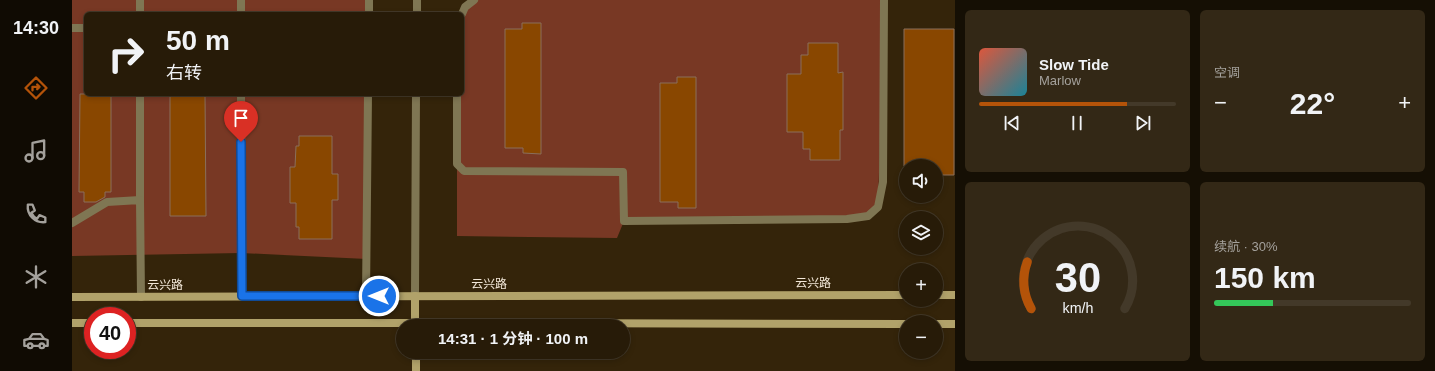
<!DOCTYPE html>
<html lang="zh">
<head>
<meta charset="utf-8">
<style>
	:root { --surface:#271b08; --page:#332816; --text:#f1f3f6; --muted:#a4a19c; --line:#433929; --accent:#b45309 }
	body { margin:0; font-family:Helvetica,"Noto Sans SC",sans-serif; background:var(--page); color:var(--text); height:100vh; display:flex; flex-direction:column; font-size:15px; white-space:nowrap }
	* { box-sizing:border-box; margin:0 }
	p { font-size:13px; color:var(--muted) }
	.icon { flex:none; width:22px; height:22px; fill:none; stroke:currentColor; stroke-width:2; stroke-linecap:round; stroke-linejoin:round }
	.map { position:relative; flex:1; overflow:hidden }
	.sheet { display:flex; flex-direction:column; gap:10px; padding:10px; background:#150f04; width:480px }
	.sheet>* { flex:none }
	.hud { position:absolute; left:12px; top:12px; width:380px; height:84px; border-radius:6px; box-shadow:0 2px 6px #0003,0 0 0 1px var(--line); background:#271b08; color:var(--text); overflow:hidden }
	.fabs { position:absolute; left:827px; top:159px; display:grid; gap:8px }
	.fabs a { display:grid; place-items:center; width:44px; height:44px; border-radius:50%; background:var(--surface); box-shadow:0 2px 6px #0003,0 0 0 1px var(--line); font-size:20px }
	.speed { position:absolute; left:12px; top:307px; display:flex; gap:8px; font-size:20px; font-weight:700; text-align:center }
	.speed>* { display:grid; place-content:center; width:52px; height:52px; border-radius:50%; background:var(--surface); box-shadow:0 2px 6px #0003,0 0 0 1px var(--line); line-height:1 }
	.speed .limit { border:6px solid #d22; background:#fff; color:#111 }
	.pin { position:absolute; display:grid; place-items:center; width:34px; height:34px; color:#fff; margin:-41px -17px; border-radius:50% 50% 50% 0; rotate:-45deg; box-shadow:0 0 4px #0007 }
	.pin .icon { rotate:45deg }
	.me { position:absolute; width:44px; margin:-22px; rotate:270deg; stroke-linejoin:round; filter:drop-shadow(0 0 3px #0008) }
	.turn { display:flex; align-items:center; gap:14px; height:84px; padding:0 16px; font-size:18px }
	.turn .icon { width:52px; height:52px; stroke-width:2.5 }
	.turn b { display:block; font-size:28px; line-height:34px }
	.big { font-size:30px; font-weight:700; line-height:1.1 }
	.sheet .tile { flex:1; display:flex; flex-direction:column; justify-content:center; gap:6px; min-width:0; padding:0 14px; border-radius:6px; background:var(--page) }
	.sheet .dial { align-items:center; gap:0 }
	.dial svg { height:104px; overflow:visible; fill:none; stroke:var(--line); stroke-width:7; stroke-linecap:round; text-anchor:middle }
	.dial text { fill:var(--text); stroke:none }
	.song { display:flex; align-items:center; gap:12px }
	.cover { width:48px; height:48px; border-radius:6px; background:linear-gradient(135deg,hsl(10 70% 55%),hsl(190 70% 35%)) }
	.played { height:4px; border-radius:2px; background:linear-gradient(90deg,var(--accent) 75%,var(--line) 75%) }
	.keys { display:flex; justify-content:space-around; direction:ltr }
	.heat { display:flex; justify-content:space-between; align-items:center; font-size:22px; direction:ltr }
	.charge { height:6px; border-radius:3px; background:linear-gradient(90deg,#34c759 30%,var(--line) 0) }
	.sheet .tiles { flex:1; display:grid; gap:10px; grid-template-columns:repeat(2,1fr) }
	.trip { position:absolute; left:324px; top:319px; width:234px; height:40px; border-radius:20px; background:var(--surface); box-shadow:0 2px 6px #0003,0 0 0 1px var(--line); font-weight:700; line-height:40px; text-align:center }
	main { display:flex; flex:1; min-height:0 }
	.tabs { display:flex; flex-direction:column; width:72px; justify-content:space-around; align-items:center; background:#100b03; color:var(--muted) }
	.tabs .icon { width:28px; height:28px }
	.tabs .active { color:var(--accent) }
	.tabs b { font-size:18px; color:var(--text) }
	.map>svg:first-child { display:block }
	.green { fill:#783824 }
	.building { fill:#894700; stroke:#8a6f5b }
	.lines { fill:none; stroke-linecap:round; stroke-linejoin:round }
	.lane { stroke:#7f7653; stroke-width:8 }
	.secondary { stroke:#b1a26a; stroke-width:8 }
	.route-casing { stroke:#114b97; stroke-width:10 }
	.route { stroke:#1a73e8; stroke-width:7 }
	.labels { text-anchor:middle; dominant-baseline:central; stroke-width:4; stroke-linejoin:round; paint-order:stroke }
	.street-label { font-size:12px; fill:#f2e7d8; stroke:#34240a }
</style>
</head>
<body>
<main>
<nav class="tabs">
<b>14:30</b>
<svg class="icon active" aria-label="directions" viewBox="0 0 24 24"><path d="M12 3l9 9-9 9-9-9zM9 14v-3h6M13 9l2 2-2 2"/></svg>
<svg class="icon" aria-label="music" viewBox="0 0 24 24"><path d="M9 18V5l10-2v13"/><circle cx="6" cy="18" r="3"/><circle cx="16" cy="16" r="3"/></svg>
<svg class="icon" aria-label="phone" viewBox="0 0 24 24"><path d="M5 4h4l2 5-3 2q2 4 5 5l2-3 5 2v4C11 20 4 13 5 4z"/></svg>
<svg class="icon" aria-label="climate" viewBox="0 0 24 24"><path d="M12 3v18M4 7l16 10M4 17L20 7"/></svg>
<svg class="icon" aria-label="car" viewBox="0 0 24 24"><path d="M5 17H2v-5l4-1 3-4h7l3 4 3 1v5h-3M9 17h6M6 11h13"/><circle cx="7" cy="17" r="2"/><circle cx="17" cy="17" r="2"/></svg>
</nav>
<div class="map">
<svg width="883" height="371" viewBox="0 0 883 371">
	<rect width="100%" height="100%" fill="#34240a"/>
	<g class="green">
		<polygon points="0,0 297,0 297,14 14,14 14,94 296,94 295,259 169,253 0,256"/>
		<polygon points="402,0 812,0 806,207 796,216 552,221 545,238 385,236 385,164 388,94 390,94 390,33 393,7"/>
	</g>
	<g class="building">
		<polygon points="450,23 469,23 469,154 451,153 451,148 433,148 433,29 450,29"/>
		<polygon points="832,29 882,29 882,175 864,175 864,166 832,166"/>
		<polygon points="736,43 766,43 766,73 771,72 771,130 768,130 768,160 738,160 738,149 731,149 731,132 715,132 715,74 729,74 729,55 736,55"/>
		<polygon points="605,77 624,77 624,208 606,208 606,202 588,202 588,83 605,83"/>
		<polygon points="8,94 39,94 39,192 33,192 33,197 24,202 12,202 12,192 7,192"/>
		<polygon points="98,94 133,94 134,216 98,216"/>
		<polygon points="227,136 260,136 260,174 266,174 266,200 260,200 260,239 227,239 227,227 224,227 224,203 218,203 218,167 223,167 224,146 227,146"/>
	</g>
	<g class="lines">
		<g class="lane">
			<polyline points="68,0 68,14"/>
			<polyline points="169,14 169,0"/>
			<polyline points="297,14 297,0"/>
			<polyline points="345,14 345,0"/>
			<polyline points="390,14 393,7 402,0"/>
			<polyline points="0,28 14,28"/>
			<polyline points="68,94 68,200"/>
			<polyline points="169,94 170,296"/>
			<polyline points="385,94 385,164 392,171 551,172 552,221 775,219 796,216 806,207 811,182 812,0"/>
			<polyline points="0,223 35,202 68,200 69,297"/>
			<polyline points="294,296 296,94"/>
			<polyline points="343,296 344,94"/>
		</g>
		<g class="secondary">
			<polyline points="864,295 883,295"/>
			<polyline points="343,296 343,326"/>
			<polyline points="0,297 834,295"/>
			<polyline points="0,323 21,323"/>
			<path d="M55,323C315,322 574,324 834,324"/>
			<polyline points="864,324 883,324"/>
			<polyline points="344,352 344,371"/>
		</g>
	</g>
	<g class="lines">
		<g class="route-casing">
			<polyline id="route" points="169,142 170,296 307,296"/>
		</g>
		<use href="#route" class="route"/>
	</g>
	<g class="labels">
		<g class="street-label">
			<text x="741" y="283">云兴路</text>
			<text x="417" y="284">云兴路</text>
			<text x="93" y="285">云兴路</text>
		</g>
	</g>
</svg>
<div class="fabs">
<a><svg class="icon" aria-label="sound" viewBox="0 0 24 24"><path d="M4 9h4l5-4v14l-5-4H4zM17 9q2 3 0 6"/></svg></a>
<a><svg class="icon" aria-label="layers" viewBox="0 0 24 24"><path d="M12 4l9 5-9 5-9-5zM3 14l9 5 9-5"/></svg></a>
<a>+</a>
<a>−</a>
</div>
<div class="speed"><div class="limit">40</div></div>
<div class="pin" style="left:169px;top:142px;background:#d93025"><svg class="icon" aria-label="arrive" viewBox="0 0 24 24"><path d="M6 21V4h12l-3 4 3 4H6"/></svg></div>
<svg class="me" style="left:307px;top:296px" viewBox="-20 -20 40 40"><circle r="17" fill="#1a73e8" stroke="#fff" stroke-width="3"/><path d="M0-11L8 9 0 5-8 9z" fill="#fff"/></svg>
<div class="trip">14:31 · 1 分钟 · 100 m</div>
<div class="hud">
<div class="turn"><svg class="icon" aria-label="right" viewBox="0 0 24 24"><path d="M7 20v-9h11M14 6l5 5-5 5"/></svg><div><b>50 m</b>右转</div></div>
</div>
</div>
<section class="sheet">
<div class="tiles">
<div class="tile">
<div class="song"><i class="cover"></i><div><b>Slow Tide</b><p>Marlow</p></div></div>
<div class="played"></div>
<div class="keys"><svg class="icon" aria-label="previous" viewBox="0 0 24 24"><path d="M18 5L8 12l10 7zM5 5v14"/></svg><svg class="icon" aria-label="pause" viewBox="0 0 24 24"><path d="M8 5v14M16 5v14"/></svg><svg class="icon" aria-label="next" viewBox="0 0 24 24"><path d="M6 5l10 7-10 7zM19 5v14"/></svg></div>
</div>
<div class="tile"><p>空调</p>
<div class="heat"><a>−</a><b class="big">22°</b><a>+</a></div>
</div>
<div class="tile dial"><svg viewBox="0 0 100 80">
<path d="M14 69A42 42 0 1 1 86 69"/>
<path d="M14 69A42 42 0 0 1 11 33" stroke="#b45309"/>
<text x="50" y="56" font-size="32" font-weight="700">30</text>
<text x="50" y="72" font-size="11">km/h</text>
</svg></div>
<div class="tile"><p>续航 · 30%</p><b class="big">150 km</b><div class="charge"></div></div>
</div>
</section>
</main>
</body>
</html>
